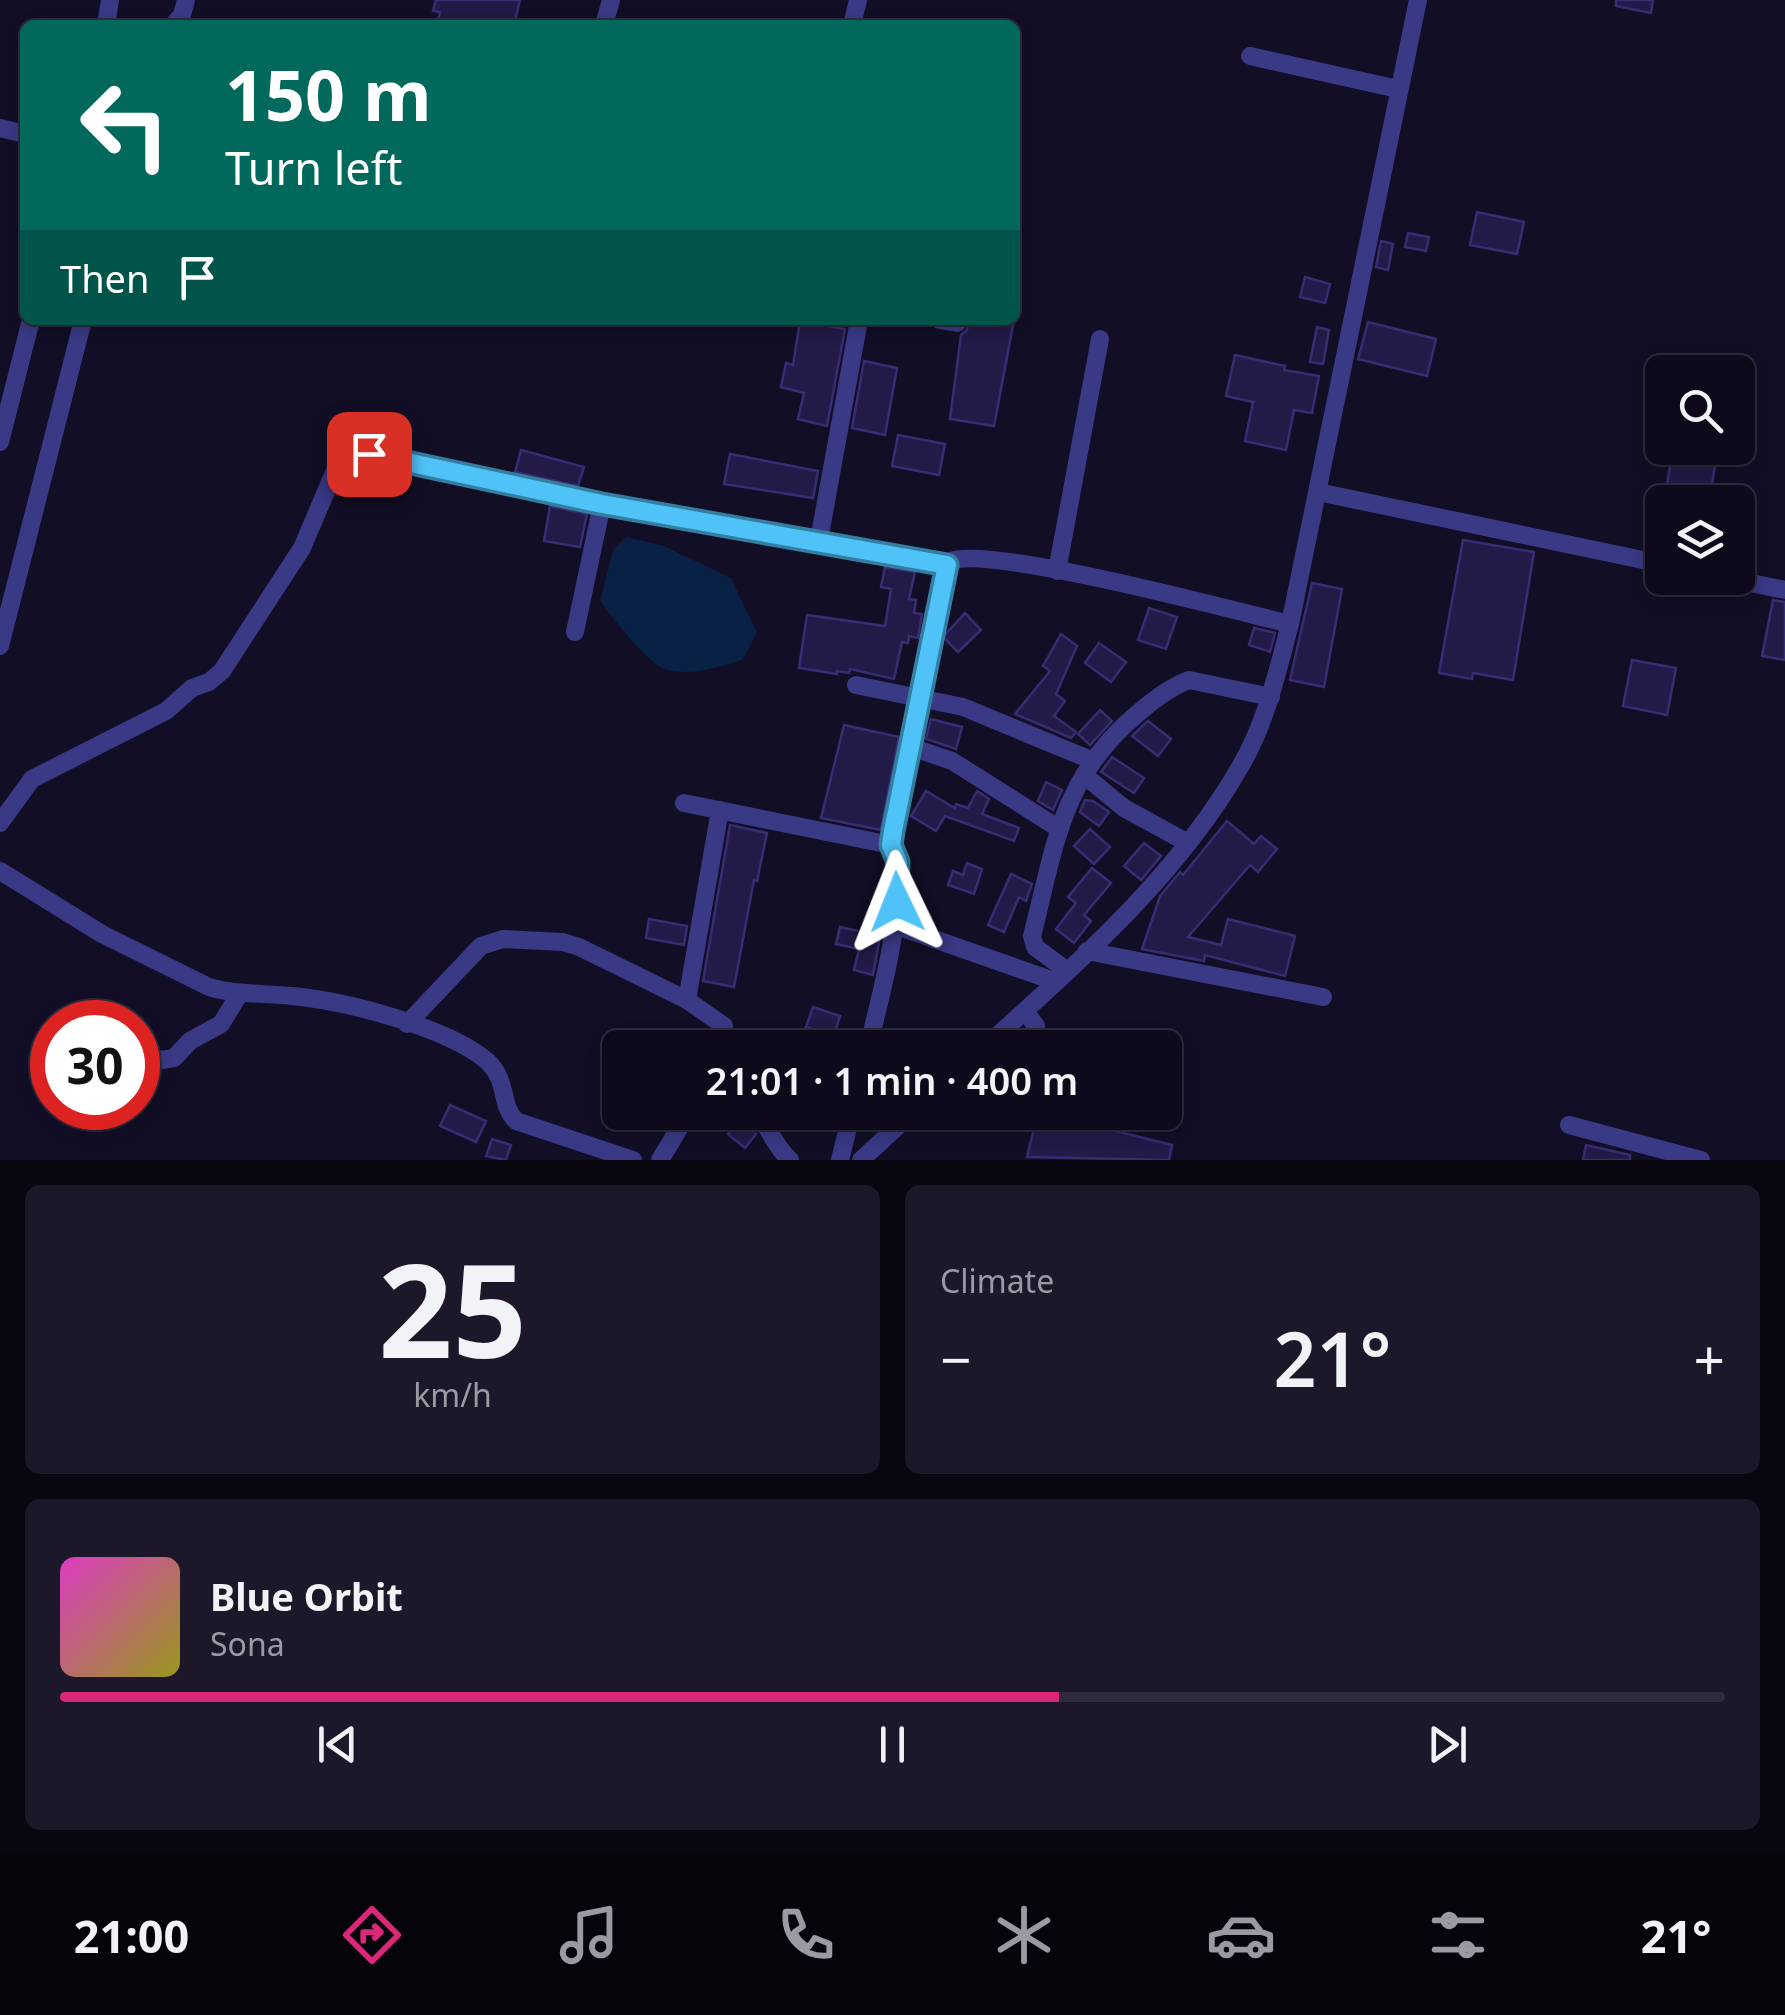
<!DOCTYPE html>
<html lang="en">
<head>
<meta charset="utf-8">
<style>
	:root { --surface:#0e0a1c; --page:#1c1829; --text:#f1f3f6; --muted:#9b9aa3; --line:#2e2b3b; --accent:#db2777 }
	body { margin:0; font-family:"Noto Sans",sans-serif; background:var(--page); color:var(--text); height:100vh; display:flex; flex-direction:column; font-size:38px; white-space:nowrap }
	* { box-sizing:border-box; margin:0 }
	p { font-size:32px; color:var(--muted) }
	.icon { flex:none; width:55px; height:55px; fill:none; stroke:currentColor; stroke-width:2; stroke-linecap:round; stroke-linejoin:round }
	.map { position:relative; height:1160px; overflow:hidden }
	.drawer { display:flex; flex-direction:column; gap:25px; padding:25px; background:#08060f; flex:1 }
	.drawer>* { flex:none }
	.banner { position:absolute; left:20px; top:20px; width:1000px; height:305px; border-radius:15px; box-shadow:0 5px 15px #0003,0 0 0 2px var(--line); background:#00695c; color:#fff; overflow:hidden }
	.controls { position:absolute; left:1645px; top:355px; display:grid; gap:20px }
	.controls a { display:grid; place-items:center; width:110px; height:110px; border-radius:15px; background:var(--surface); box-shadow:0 5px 15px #0003,0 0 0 2px var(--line); font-size:50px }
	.speed { position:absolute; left:30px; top:1000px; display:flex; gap:20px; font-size:50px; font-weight:700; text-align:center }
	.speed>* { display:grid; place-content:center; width:130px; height:130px; border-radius:50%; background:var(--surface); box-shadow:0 5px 15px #0003,0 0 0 2px var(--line); line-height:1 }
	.speed .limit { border:15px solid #d22; background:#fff; color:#111 }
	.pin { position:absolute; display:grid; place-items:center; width:85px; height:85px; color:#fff; margin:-42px; border-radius:20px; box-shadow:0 5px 15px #0006 }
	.me { position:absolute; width:110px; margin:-55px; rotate:358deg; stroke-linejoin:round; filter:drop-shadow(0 0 8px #0008) }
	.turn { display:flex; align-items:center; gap:35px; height:210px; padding:0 40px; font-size:45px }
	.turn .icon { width:130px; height:130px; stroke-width:2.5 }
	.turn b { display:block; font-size:70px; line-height:85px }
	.then { display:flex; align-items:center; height:95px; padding:0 40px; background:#0003; gap:20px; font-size:38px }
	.big { font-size:75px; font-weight:600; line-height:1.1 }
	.drawer .widget { flex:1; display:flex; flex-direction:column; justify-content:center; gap:15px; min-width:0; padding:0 35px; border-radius:15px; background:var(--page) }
	.drawer .dial { align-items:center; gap:0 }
	.dial b { font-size:130px; line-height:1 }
	.song { display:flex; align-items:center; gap:30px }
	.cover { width:120px; height:120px; border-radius:15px; background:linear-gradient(135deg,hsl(310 70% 55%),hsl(60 70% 35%)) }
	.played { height:10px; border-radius:5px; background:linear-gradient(90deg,var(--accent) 60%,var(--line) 60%) }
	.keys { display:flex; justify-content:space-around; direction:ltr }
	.heat { display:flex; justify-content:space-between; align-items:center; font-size:55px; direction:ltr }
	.drawer .tiles { flex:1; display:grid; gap:25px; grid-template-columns:1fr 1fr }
	.widget:last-child { grid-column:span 2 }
	.trip { position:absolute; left:602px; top:1030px; width:580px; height:100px; border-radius:15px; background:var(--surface); box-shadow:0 5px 15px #0003,0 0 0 2px var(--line); font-weight:600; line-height:100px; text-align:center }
	.tabs { display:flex; height:160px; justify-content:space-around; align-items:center; background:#06040b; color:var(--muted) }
	.tabs .icon { width:70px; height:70px }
	.tabs .selected { color:var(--accent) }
	.tabs b { font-size:45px; color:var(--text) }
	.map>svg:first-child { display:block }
	.water { fill:#092144 }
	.building { fill:#221a47; stroke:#382c73; stroke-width:2.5 }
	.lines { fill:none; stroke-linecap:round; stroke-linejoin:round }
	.minor { stroke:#393985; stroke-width:18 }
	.route-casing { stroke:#337fa1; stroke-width:25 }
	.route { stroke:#4fc3f7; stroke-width:18 }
</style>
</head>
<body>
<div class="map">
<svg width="1785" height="1160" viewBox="0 0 1785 1160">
	<rect width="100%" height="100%" fill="#120e26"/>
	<path class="water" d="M626,537L664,546L731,578L757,633L742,660C719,667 689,677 665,669C647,663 612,617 600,601L613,550Z"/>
	<g class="building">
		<polygon points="436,0 520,0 514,25 437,25 440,12 433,11"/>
		<polygon points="1616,0 1653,0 1651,13 1616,6"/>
		<polygon points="1477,212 1524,222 1517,254 1470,245"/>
		<polygon points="1408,233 1429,237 1426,251 1405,247"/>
		<polygon points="1381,241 1393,244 1388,270 1376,267"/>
		<polygon points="1305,277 1330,284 1325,303 1300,297"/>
		<polygon points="969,320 1014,320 994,426 950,419 961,335 967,330"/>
		<polygon points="800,321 845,329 827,426 798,419 804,393 781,387 786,363 793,365"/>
		<polygon points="1368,322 1436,339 1427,376 1358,359"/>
		<polygon points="1317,327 1329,330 1323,364 1310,362"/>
		<polygon points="1235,355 1285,366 1284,370 1319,376 1312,413 1294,410 1286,450 1245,441 1253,402 1226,396"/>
		<polygon points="864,361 897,368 885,435 852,428"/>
		<polygon points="898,435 945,444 939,475 892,466"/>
		<polygon points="1673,448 1718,448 1709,502 1664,502"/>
		<polygon points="521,450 584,467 578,486 515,472"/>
		<polygon points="730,454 818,471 813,498 724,484"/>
		<polygon points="550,506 587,514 580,547 544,541"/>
		<polygon points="1463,540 1534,552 1513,680 1473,673 1472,679 1439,673"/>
		<polygon points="885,567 915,572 909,599 916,600 914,613 922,614 918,638 909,636 908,643 902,642 894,679 850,669 849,673 837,671 837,674 799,668 807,615 885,626 891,589 881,587"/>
		<polygon points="1312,583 1342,589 1324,687 1290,680"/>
		<polygon points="1773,600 1785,602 1785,660 1762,656"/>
		<polygon points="1149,608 1177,617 1166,649 1138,640"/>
		<polygon points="965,613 981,630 958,652 943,637"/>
		<polygon points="1254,628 1275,633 1270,652 1249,645"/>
		<polygon points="1061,634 1077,646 1056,694 1065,701 1054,716 1076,732 1071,738 1015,714 1050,671 1043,666"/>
		<polygon points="1099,643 1126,662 1111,682 1085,663"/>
		<polygon points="1632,660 1676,668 1667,715 1623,706"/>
		<polygon points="1100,710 1112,721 1090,745 1078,734"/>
		<polygon points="931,719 962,727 956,749 926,739"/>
		<polygon points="1148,721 1171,739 1158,756 1132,736"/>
		<polygon points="844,725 899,737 881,830 821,818"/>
		<polygon points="1112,757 1144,778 1134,793 1101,772"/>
		<polygon points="1046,782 1062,790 1053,810 1038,801"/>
		<polygon points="926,791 955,808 956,804 968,808 977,791 989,799 982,814 1019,828 1014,841 945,816 936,831 911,816"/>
		<polygon points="1085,800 1093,801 1109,812 1099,826 1080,812"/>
		<polygon points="1227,821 1254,844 1261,836 1277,849 1258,872 1250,865 1188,937 1221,945 1228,919 1295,936 1285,976 1205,955 1204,961 1142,949 1160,896 1180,872 1183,875"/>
		<polygon points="730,825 767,833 757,881 754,880 734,987 703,981"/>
		<polygon points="1090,829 1110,847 1094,864 1074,846"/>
		<polygon points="1144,843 1161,856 1141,880 1124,866"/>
		<polygon points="967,863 982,869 974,894 948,885 953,871 963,875"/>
		<polygon points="1092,868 1111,883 1084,915 1091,921 1074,943 1056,929 1076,903 1068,897"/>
		<polygon points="1011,874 1032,884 1026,901 1019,897 1004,932 988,925"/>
		<polygon points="649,919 687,926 684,945 646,938"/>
		<polygon points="840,927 880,936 873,975 854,970 859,949 836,944"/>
		<polygon points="813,1007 840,1016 834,1036 806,1027"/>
		<polygon points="450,1105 486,1121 476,1142 440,1126"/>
		<polygon points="793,1112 836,1112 828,1130"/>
		<polygon points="1038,1112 1104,1112 1100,1127 1172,1145 1169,1160 1027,1157"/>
		<polygon points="743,1116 756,1134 745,1148 728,1134"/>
		<polygon points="492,1139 511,1145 506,1160 486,1156"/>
		<polygon points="1586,1145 1630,1155 1630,1160 1583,1160"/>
	</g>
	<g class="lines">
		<g class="minor">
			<polyline points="106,25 110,0"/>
			<polyline points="173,25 182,15 186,0"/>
			<polyline points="604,25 611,0"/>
			<polyline points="852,25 858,0"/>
			<polyline points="1250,56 1398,89"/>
			<polyline points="0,128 25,134"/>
			<polyline points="940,320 957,323"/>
			<polyline points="0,442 31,320"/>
			<polyline points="1318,492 1662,564"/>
			<polyline points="819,540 859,320"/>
			<polyline points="1057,571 1100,339"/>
			<polyline points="1727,578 1785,590"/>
			<polyline points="575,632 602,504"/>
			<polyline points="0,646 83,320"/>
			<polyline points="856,685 963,707 1091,760"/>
			<polyline points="911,747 952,761 1058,828"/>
			<polyline points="1084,775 1124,808 1188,843"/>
			<polyline points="684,803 891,845"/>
			<polyline points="0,823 32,779 166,711 192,688 209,682 222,671 302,548 339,461 349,453 369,454 602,504 947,565"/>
			<path d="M0,871L102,934L209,987C236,995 264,993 292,996C345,1001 447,1027 487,1061C509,1081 499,1104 516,1121L633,1160"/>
			<polyline points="894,925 1054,981"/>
			<polyline points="1087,951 1323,997"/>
			<path d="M1066,970L1035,947L1032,936C1055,846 1061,778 1137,714C1152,701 1170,687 1189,680L1271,697"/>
			<polyline points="687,1000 720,810"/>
			<polyline points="1025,1011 1036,1026 1037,1048"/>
			<polyline points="407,1024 481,946 503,939 563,942 579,947 687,1000 724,1026 726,1048"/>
			<path d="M868,1048C882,991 897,935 899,877C899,860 891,848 893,831L942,579L951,561C989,545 1236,611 1290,624"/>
			<path d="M984,1048C1077,963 1177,877 1240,767C1266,723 1277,673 1290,624L1418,0"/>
			<polyline points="138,1056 162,1060 174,1058 190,1041 221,1024 240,993"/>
			<path d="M755,1112C770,1127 774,1146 790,1160"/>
			<polyline points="1025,1122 1026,1112"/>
			<polyline points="1569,1125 1701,1160"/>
			<polyline points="660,1160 689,1112"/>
			<polyline points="840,1160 852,1112"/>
			<polyline points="861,1160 913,1112"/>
		</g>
	</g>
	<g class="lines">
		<g class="route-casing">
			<polyline id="route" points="369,454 602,504 947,565 893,831 891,845 898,862 897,902"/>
		</g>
		<use href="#route" class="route"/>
	</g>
</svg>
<div class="controls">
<a><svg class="icon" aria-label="search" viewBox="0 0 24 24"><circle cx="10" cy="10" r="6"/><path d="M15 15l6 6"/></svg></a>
<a><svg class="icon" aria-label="layers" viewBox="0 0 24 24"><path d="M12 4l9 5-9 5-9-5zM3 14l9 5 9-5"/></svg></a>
</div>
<div class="speed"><div class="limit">30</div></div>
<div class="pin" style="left:369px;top:454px;background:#d93025"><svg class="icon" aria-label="arrive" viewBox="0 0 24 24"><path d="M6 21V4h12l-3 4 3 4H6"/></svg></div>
<svg class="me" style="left:897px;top:902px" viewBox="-20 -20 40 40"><path d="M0-17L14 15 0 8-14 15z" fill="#4fc3f7" stroke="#fff" stroke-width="4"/></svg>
<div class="trip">21:01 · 1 min · 400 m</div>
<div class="banner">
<div class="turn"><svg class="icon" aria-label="left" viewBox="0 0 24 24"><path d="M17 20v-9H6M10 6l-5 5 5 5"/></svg><div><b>150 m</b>Turn left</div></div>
<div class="then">Then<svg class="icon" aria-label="arrive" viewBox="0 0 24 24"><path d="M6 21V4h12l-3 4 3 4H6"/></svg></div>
</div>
</div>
<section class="drawer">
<div class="tiles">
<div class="widget dial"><b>25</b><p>km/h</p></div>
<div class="widget"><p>Climate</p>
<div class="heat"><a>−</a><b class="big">21°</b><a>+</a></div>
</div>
<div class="widget">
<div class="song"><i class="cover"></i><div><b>Blue Orbit</b><p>Sona</p></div></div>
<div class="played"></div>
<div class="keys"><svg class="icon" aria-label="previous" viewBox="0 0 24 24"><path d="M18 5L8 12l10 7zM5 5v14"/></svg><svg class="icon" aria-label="pause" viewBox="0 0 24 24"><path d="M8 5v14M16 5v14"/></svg><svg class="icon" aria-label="next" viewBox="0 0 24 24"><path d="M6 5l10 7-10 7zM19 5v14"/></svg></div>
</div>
</div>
</section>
<nav class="tabs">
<b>21:00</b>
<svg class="icon selected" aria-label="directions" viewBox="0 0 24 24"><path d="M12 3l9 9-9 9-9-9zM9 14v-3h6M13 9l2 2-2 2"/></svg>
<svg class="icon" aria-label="music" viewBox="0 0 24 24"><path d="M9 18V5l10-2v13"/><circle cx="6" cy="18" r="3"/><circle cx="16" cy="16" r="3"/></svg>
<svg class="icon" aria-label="phone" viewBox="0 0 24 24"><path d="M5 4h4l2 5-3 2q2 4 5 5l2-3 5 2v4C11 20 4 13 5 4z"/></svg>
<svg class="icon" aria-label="climate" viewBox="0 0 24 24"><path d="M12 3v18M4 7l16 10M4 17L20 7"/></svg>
<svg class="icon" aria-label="car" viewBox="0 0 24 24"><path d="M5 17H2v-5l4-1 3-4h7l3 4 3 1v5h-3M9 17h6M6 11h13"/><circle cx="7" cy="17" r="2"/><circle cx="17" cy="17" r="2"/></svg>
<svg class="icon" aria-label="filters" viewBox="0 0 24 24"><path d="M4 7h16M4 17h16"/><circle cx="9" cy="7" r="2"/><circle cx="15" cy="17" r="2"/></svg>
<b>21°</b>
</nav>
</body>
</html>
